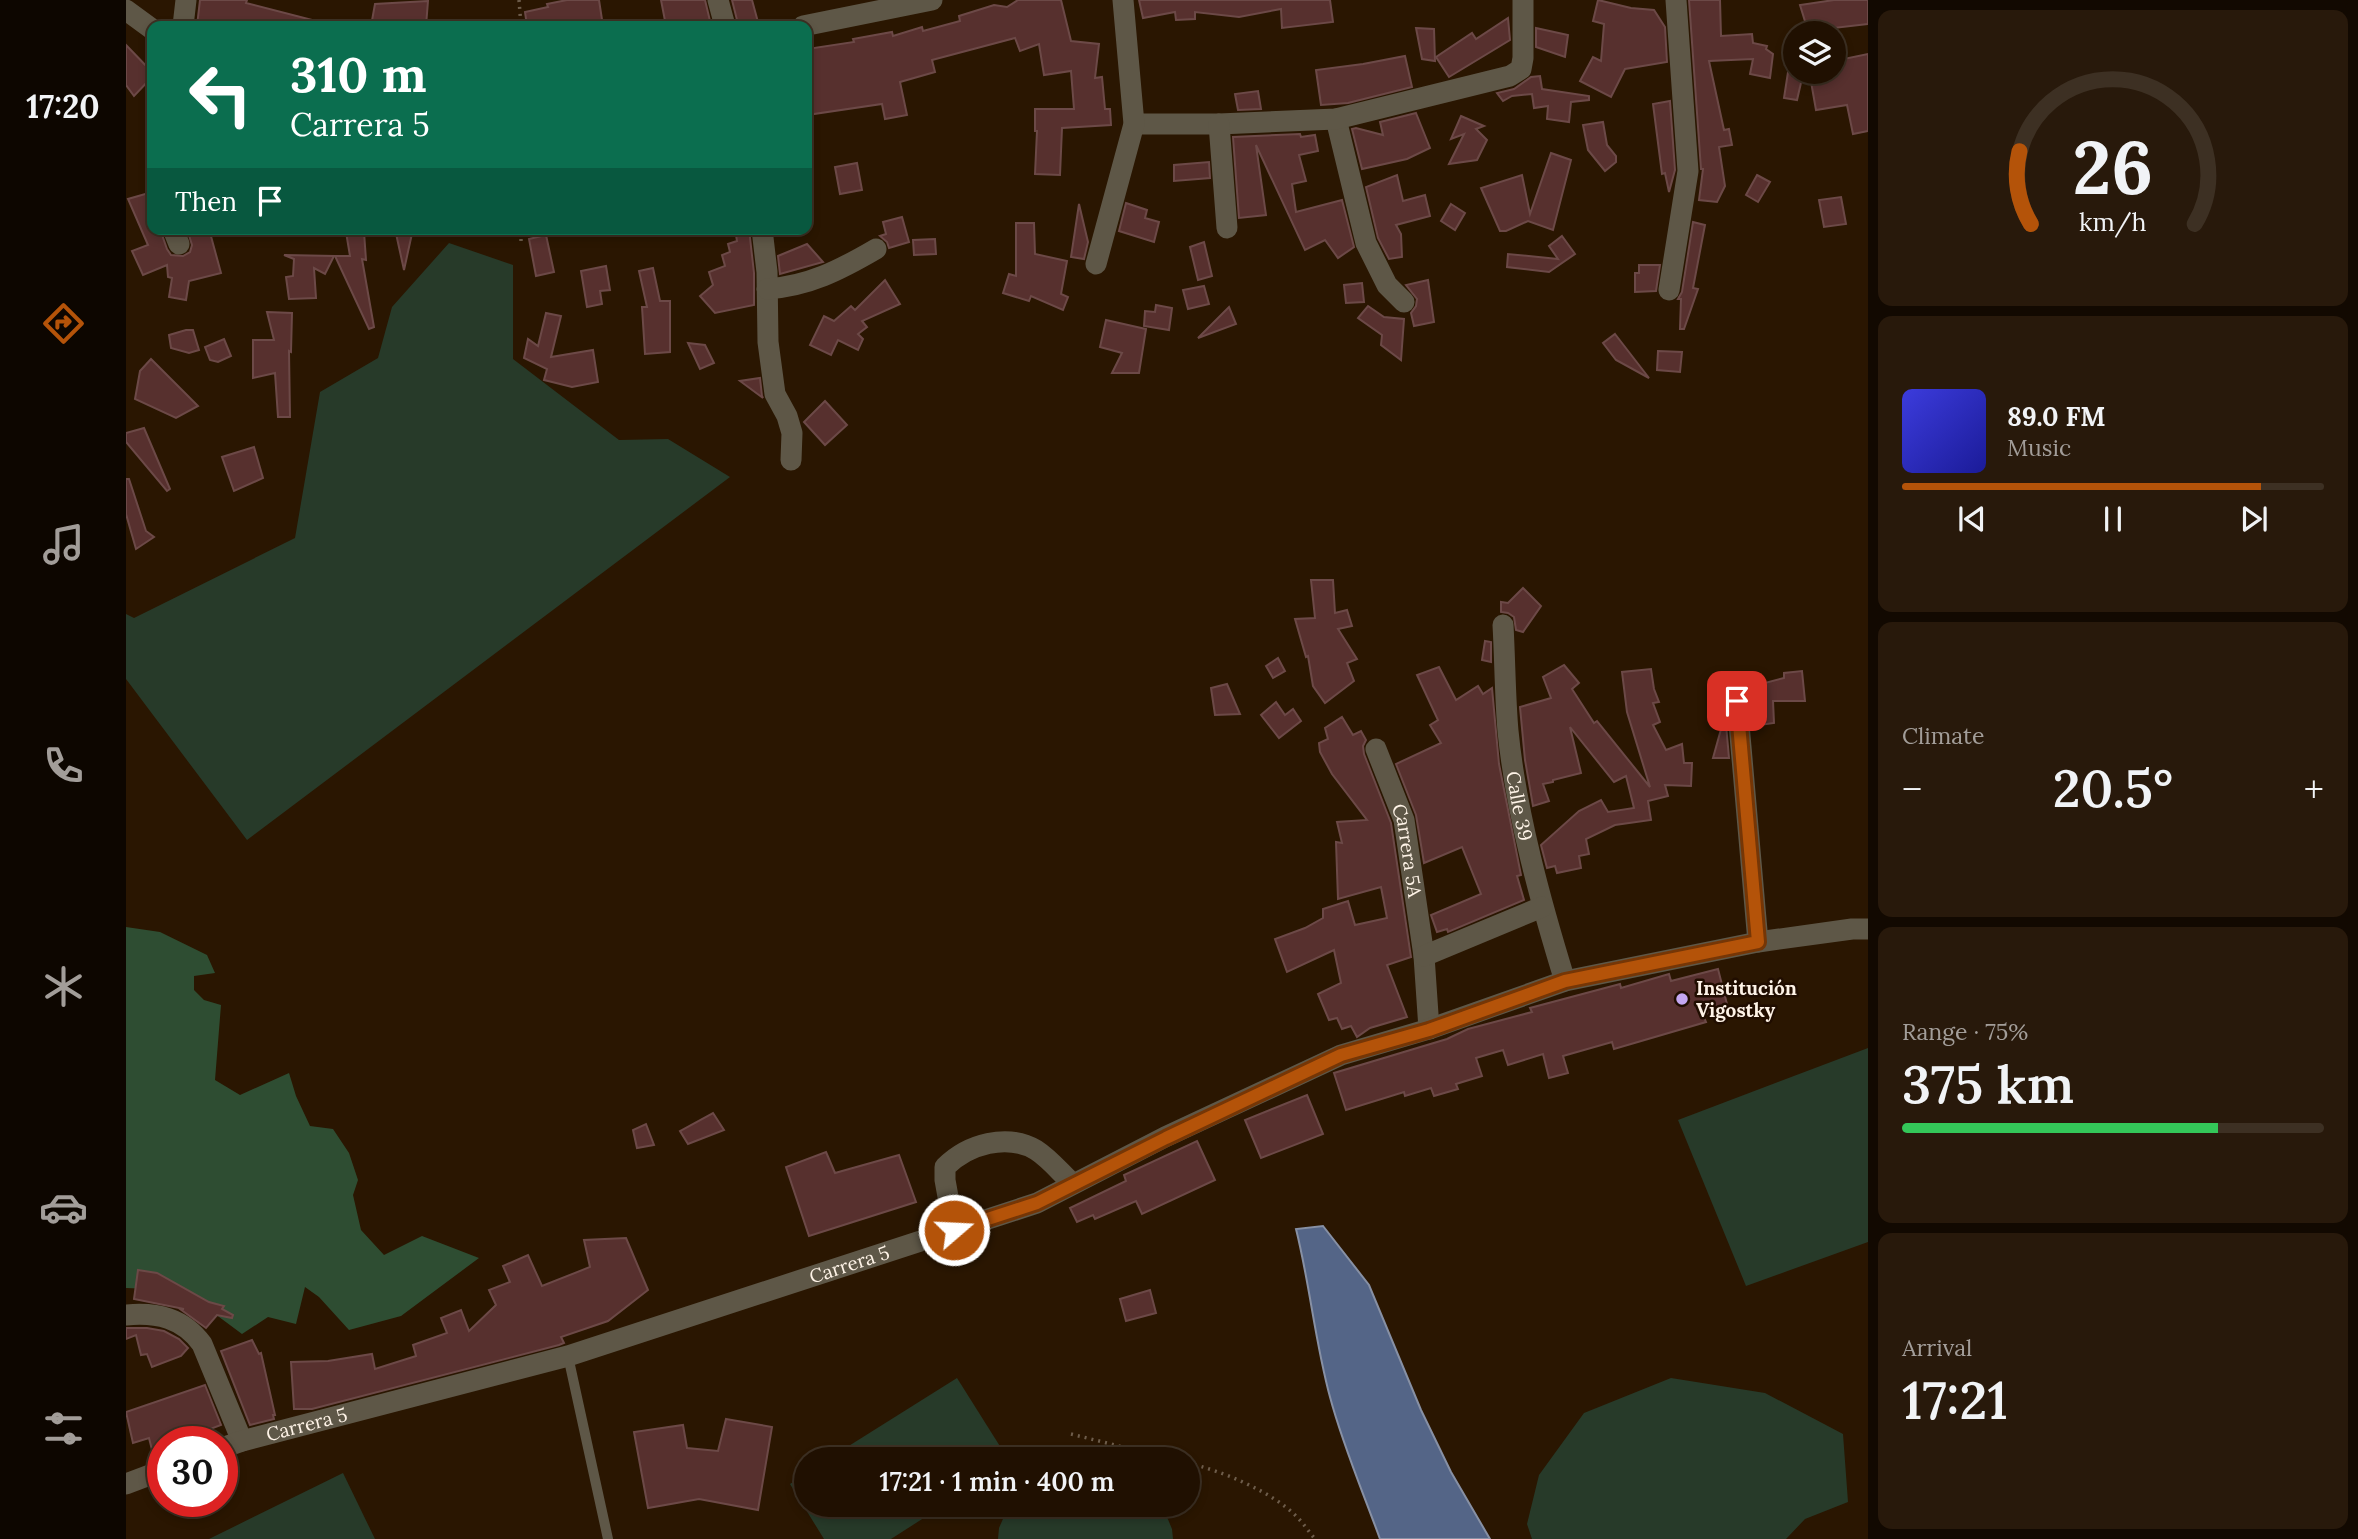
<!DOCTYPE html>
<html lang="en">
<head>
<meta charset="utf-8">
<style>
	:root { --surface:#201001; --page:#28190b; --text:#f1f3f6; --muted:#a29d99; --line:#3d3023; --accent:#b45309 }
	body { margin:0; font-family:Lora,serif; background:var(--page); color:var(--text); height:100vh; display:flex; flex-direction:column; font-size:26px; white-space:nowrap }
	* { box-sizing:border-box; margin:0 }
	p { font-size:23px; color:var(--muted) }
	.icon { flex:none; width:38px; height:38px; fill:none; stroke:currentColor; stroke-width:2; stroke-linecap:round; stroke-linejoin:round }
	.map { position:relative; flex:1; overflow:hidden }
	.sheet { display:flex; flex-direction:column; gap:10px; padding:10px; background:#120901; width:490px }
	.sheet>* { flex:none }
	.top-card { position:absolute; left:21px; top:21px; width:665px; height:214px; border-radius:14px; box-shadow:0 4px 10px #0003,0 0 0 2px var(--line); background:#0b6e4f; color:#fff; overflow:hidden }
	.controls { position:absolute; left:1657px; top:21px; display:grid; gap:14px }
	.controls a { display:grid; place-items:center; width:63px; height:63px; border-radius:50%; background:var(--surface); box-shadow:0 4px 10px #0003,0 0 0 2px var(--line); font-size:35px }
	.speed { position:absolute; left:21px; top:1426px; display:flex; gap:14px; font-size:35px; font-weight:700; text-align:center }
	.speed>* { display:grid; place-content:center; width:91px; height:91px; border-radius:50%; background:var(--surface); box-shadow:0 4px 10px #0003,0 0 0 2px var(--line); line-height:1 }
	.speed .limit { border:10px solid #d22; background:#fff; color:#111 }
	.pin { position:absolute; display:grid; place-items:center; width:60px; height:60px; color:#fff; margin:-30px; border-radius:14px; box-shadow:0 4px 10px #0006 }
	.me { position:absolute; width:77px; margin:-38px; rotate:71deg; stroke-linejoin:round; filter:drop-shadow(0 0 5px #0008) }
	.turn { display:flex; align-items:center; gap:24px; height:147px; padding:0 28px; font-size:32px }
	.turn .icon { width:91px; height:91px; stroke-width:2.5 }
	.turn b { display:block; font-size:49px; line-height:60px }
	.then { display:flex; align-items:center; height:66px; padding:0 28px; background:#0003; gap:14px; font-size:26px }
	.big { font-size:52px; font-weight:600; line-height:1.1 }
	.sheet .card { flex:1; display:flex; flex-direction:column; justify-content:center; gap:10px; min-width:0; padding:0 24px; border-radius:14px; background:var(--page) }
	.sheet .dial { align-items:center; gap:0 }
	.dial svg { height:182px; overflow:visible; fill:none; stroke:var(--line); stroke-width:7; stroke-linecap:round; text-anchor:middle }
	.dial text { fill:var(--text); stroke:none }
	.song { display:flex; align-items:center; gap:21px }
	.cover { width:84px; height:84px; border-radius:10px; background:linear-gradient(135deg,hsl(240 70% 55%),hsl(240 70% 35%)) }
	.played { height:7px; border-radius:4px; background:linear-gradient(90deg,var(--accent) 85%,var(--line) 85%) }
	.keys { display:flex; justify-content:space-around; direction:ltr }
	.heat { display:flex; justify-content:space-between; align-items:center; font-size:38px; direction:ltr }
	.charge { height:10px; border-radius:5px; background:linear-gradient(90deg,#34c759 75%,var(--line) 0) }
	.trip { position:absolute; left:668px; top:1447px; width:406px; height:70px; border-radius:35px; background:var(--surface); box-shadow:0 4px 10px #0003,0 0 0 2px var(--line); font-weight:600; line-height:70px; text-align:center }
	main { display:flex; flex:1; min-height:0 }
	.dock { display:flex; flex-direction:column; width:126px; justify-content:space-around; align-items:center; background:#0d0600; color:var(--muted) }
	.dock .icon { width:49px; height:49px }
	.dock .current { color:var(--accent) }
	.dock b { font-size:32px; color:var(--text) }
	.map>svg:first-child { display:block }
	.green { fill:#273a29 }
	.forest { fill:#2e4d32 }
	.water { fill:#546587; stroke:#8790a4; stroke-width:2 }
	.building { fill:#57302e; stroke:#6c4947; stroke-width:2 }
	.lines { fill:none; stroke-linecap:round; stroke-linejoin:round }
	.path { stroke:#6e5d4b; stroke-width:3.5; stroke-dasharray:2 5; stroke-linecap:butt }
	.lane { stroke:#5e5747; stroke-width:10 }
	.street { stroke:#5e5747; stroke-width:21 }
	.route-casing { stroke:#753606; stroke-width:18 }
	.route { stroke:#b45309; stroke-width:12 }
	.poi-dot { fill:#c4a7f1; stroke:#200d00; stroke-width:2.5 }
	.labels { text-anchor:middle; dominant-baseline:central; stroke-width:5; stroke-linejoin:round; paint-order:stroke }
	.street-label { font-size:19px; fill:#fef3e7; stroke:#200d00 }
	.poi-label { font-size:19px; font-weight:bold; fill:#fef3e7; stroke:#200d00; text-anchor:start }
</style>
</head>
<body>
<main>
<nav class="dock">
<b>17:20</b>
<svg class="icon current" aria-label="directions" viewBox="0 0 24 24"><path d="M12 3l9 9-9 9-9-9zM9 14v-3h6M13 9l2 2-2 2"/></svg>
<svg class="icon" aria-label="music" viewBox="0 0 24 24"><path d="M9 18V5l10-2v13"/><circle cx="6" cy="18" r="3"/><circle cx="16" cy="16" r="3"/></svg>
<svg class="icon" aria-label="phone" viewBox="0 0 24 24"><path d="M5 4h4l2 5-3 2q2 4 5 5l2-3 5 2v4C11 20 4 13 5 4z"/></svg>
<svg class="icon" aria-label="climate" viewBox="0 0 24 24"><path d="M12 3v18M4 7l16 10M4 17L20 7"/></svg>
<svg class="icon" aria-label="car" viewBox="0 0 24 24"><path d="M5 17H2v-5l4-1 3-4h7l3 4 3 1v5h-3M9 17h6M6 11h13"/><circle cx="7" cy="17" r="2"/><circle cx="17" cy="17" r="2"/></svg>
<svg class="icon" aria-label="filters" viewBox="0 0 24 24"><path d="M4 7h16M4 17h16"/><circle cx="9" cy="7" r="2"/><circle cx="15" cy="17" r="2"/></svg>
</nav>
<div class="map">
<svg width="1742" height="1539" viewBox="0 0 1742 1539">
	<rect width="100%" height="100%" fill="#2a1601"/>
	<g class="green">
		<polygon points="323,243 387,265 387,359 493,440 542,439 604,477 121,840 0,679 0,614 8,618 169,538 194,392 252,358 266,307"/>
		<polygon points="1742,1048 1742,1242 1620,1286 1552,1120"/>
		<polygon points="831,1378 882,1459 702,1459"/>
		<polygon points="1545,1378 1639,1393 1717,1434 1722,1502 1679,1519 1660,1539 1406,1539 1401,1524 1413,1475 1458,1413"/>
		<polygon points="217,1473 249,1539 83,1539"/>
		<polygon points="681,1473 681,1505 818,1505 765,1539 698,1539 664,1484"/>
		<polygon points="883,1505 1036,1505 1046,1529 1047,1539 872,1539 873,1528"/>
	</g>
	<polygon class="forest" points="0,927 34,932 81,955 89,973 68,976 68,990 78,1000 95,1005 89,1080 114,1095 163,1073 170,1096 184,1126 207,1129 223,1153 232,1180 227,1195 235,1230 258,1255 296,1236 353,1258 275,1316 223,1330 193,1297 179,1287 170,1324 142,1317 116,1334 81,1308 26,1289 0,1288"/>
	<path class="water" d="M1197,1226L1243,1285L1295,1410L1325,1472L1364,1539H1254C1237,1492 1217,1446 1204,1397C1189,1342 1184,1285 1170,1229Z"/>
	<g class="building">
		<polygon points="74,0 121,0 120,3 190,21 189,26 71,26"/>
		<polygon points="441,0 473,0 477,26 401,26 399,12 422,7 421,4"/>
		<polygon points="535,0 579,0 585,25 540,26"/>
		<polygon points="606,0 626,0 632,22 612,24"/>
		<polygon points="892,0 935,0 945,41 973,44 969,78 976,77 979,109 984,109 985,125 936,128 934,175 909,174 911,131 909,131 909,109 948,109 945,71 918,75 913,44 894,51 889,38 806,60 809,72 774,82 781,115 759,119 756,104 681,115 681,49 728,42 727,39 766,32 767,36 796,27 797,31 834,21 833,16 868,5 881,7"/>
		<polygon points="1013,0 1204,0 1207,22 1156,28 1155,9 1113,17 1069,12 1069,19 1050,20 1049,12 1017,18"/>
		<polygon points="1472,0 1505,8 1528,10 1539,27 1541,62 1499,69 1485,97 1454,81 1467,57 1475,61 1478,24 1467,21"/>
		<polygon points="1563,0 1594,0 1595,36 1626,34 1627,43 1641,46 1640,49 1647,54 1644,78 1624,74 1627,59 1583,61 1598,130 1603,129 1606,145 1593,147 1599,186 1591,202 1573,200 1577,169 1575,169"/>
		<polygon points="1708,0 1742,0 1742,24 1682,31 1674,5"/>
		<polygon points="302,1 300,26 245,26 249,4"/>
		<polygon points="1382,18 1384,40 1323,77 1310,57 1346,33 1350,39"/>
		<polygon points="1290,28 1308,29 1309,61 1296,59"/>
		<polygon points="1410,28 1442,35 1439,57 1410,47"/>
		<polygon points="0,45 26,72 26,77 8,96 0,85"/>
		<polygon points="1742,54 1742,131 1727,134 1721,105 1690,110 1684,76 1687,76 1686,72 1708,72 1708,61"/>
		<polygon points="1279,56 1286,87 1222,103 1195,105 1190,70 1237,64"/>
		<polygon points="1662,72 1677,74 1671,100 1658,98"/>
		<polygon points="1414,76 1416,89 1463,96 1463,100 1445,102 1443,122 1421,119 1422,106 1408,108 1406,94 1386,96 1377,101 1371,93 1388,89 1405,77"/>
		<polygon points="1132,91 1135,109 1112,110 1109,94"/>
		<polygon points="1544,101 1549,170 1543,192 1539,173 1536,174 1527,104"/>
		<polygon points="1290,113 1304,148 1281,159 1236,169 1226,129 1230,128 1257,135 1254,122"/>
		<polygon points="1335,116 1358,126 1350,129 1361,140 1351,160 1323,164 1338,134 1325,139"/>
		<polygon points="1477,122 1481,145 1490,156 1490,162 1479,171 1462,150 1457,125"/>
		<polygon points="1174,134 1175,137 1189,135 1192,151 1173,155 1180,181 1166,184 1170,212 1216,200 1228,247 1212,258 1199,240 1179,250 1130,145 1140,215 1113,218 1107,137"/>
		<polygon points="1425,153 1445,160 1427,230 1402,221 1380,231 1374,231 1355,188 1396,175 1404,214"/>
		<polygon points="1083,162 1084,178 1048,181 1048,165"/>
		<polygon points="731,163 736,190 714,194 709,167"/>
		<polygon points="1271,175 1277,201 1299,195 1304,216 1270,225 1275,234 1276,257 1263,259 1252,238 1240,187"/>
		<polygon points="1631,175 1644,182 1632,202 1620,195"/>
		<polygon points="26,192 26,229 34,229 41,249 45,255 57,256 64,252 66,245 61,229 83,229 95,273 63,281 60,300 43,297 46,278 42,277 41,265 17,275 6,251 22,245 2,199"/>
		<polygon points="1715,197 1720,224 1698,227 1693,200"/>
		<polygon points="1000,203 1021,210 1019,218 1033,222 1028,242 993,231"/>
		<polygon points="953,204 962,242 958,259 945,257"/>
		<polygon points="1325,204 1339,213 1329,230 1315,221"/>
		<polygon points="776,217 783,242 763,248 761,242 754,236 760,234 757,222"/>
		<polygon points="1567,222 1579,225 1567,288 1572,289 1558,329 1554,329 1555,299 1552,299 1556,292"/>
		<polygon points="890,223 908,223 909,254 941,261 935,294 942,297 937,310 905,296 903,301 877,293 883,274 890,276"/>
		<polygon points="269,229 287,229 278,270"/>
		<polygon points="609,229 623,229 628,273 628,305 589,313 574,296 587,285 583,272 599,266 596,255 604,252 602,244 611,241"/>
		<polygon points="220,232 238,232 240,260 236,259 248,327 243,329 209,256 224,256"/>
		<polygon points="420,235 428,272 410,276 403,239"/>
		<polygon points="1436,236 1449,254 1423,272 1381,267 1382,254 1432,259 1423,246"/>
		<polygon points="809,239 810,254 788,255 787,240"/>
		<polygon points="1078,242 1086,276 1072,280 1064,247"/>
		<polygon points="681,244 697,262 654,274 652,256"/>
		<polygon points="158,255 208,256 199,274 188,268 190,298 163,299 160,277 167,276 168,259"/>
		<polygon points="1513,265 1534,265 1530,291 1509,292 1509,273 1513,273"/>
		<polygon points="480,266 484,290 474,291 476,304 461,307 455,271"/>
		<polygon points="527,268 534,301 544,301 544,352 519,354 516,307 521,307 513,271"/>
		<polygon points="759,280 774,304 736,321 741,327 732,334 737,339 732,350 712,340 705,355 684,345 698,316 708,321 725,306 729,310"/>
		<polygon points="1302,280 1308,322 1288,326 1285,313 1290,306 1291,299 1280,285"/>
		<polygon points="1236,283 1238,302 1220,303 1218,285"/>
		<polygon points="1078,286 1083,304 1062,309 1057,290"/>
		<polygon points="1030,305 1046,308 1043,330 1018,326 1019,311 1029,312"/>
		<polygon points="1242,306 1258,317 1278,319 1275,360 1255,345 1256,335 1232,318"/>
		<polygon points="1103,307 1110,324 1072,338"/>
		<polygon points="141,312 166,313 165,352 163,351 164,417 152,417 149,373 127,378 127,340 148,340"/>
		<polygon points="420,313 435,316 425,357 467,350 472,382 446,387 418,380 421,369 398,358 402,339 412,346"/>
		<polygon points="980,320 1020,329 1013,373 986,373 996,353 974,347"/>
		<polygon points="60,330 67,330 73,350 63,353 45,348 43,335"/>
		<polygon points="1489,334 1523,378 1490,360 1477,343"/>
		<polygon points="98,339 105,356 92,362 84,360 79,347"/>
		<polygon points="562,343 579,345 588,363 574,369"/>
		<polygon points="1532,351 1556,352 1554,372 1531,370"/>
		<polygon points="25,359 72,406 50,418 9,399 14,371"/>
		<polygon points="634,378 636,396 637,398 614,381"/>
		<polygon points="699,401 721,425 699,445 678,422"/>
		<polygon points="18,428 44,489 41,491 0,442 0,433"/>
		<polygon points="128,447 137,478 108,491 96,457"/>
		<polygon points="0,479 3,479 20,531 28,537 10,549 0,514"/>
		<polygon points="1185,580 1207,580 1209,613 1221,610 1226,626 1212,629 1231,659 1221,663 1228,681 1199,703 1187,686 1182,656 1180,657 1169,619 1189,618"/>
		<polygon points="1397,588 1415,606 1397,632 1390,630 1388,617 1382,613 1375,612 1375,602 1382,603"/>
		<polygon points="1359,641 1365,642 1365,662 1356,660"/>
		<polygon points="1152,658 1159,671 1147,678 1140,666"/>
		<polygon points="1438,665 1453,683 1446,689 1468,723 1471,721 1524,787 1501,712 1496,672 1525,669 1528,689 1533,702 1527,703 1534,722 1527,725 1540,750 1556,744 1558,763 1566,763 1565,786 1539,785 1542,796 1522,801 1525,820 1489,825 1460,839 1463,854 1453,856 1455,868 1431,873 1429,866 1421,868 1415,845 1453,811 1475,800 1482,812 1508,808 1500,776 1488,782 1444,727 1455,773 1427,780 1427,782 1417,784 1423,801 1407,806 1399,760 1394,707 1425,698 1417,677"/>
		<polygon points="1313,667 1330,700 1352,686 1357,694 1366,688 1373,764 1395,875 1391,876 1398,900 1322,932 1321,929 1311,932 1305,915 1355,894 1336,847 1298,863 1290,815 1270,764 1315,743 1304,725 1312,720 1291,675"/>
		<polygon points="1676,671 1679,701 1647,701 1648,723 1626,726 1624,699 1616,689 1658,678 1658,673"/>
		<polygon points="1602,681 1605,690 1599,695 1598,702 1603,758 1587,758 1597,722 1586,688"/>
		<polygon points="1101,684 1114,714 1089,715 1085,688"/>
		<polygon points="1150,702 1159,715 1167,709 1175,721 1153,738 1135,715"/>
		<polygon points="1216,717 1227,735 1235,731 1240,740 1237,746 1238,754 1265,823 1285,957 1261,965 1281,1017 1244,1028 1231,1037 1225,1026 1216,1029 1211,1018 1203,1020 1192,994 1215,983 1208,950 1161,972 1149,939 1179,928 1197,918 1197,909 1222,901 1229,925 1261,918 1255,887 1212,899 1210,842 1216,843 1211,822 1241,820 1206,774 1194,752 1193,743 1202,739 1199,728"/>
		<polygon points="1592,969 1602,1008 1577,1015 1580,1022 1488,1049 1486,1042 1437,1056 1442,1073 1423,1078 1417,1054 1382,1065 1377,1050 1350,1058 1356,1076 1330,1084 1332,1089 1308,1096 1305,1088 1279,1096 1278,1092 1220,1110 1208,1073 1321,1039 1342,1029 1406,1012 1404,1008 1494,984 1495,988 1543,974 1545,981"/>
		<polygon points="1181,1095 1197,1134 1135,1158 1119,1120"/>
		<polygon points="587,1113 598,1130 562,1144 554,1131"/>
		<polygon points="520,1124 528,1145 511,1148 507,1130"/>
		<polygon points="1071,1141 1089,1180 1016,1214 1010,1201 969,1219 967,1215 951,1222 944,1208 1000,1181 998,1175"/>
		<polygon points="700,1152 709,1173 773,1155 790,1202 683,1236 660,1167"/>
		<polygon points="500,1238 522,1290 482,1321 435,1337 438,1343 433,1345 186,1409 168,1409 165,1362 202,1361 246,1354 249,1369 290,1356 287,1345 321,1333 315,1318 335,1310 343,1331 370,1305 363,1290 384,1282 377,1266 402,1255 416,1286 464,1267 458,1240"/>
		<polygon points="12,1270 31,1273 83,1302 98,1306 96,1309 107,1315 106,1318 91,1315 80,1328 54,1309 58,1309 8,1299"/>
		<polygon points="1024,1290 1030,1313 1000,1321 994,1299"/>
		<polygon points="0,1328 21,1328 38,1331 53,1339 62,1348 55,1356 26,1367 21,1354 15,1355 10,1335 0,1339"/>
		<polygon points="126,1340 133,1354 135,1353 149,1415 147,1415 148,1419 124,1425 95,1351"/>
		<polygon points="79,1385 95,1425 50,1442 37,1442 37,1446 26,1450 23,1438 7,1443 0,1412"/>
		<polygon points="600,1419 646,1427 632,1510 573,1499 522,1508 508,1432 557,1425 561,1448 592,1451"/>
	</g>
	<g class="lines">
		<g class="path">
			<polyline points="393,0 395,26"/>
			<polyline points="395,241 395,229"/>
			<polyline points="945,1434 1049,1460"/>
			<path d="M1062,1463C1096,1471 1147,1492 1171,1517C1178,1524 1183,1532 1189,1539"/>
		</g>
		<polyline class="lane" points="442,1356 482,1539"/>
		<g class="street">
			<polyline points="592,0 599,26"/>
			<polyline points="0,10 26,29"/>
			<polyline points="57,26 60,0"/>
			<polyline points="677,26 806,0"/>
			<polyline points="1210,119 1240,243 1261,285 1278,302"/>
			<polyline points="1008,124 1093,124 1210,119 1384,76 1395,69 1397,58 1397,0"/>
			<polyline points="1093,124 1101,228"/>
			<polyline points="47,229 53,244"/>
			<polyline points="636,229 641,272 642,342 649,394 661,416 666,433 665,460"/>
			<polyline points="970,264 1008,124 997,0"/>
			<path d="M641,289C683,286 714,270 750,249"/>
			<polyline points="1543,290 1562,171 1550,0"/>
			<path id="s1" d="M1377,625C1379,660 1379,696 1382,731C1390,813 1415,903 1439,981"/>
			<polyline points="1611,701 1632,942"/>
			<path id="s2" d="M1250,749L1278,820L1298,956L1303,1029"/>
			<polyline points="1298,956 1416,907"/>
			<path d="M828,1230L819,1180V1167C842,1144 881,1133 910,1150C924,1159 935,1173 947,1184"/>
			<path d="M0,1315C31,1312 57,1318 76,1344L116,1441"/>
			<path id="s3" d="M96,1448L116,1441L442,1356L911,1203L1039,1137L1215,1055L1303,1029L1439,981L1632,942L1726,929H1742"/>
			<polyline points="0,1484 37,1470"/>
		</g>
	</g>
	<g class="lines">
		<g class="route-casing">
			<polyline id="route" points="828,1230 911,1203 1040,1138 1215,1055 1303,1030 1439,981 1632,942 1611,701"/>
		</g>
		<use href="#route" class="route"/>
	</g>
	<circle class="poi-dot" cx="1556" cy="999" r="7"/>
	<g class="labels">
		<g class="street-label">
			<text stroke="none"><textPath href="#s1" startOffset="182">Calle 39</textPath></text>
			<text stroke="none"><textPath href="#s2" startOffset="107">Carrera 5A</textPath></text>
			<text stroke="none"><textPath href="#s3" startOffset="654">Carrera 5</textPath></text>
			<text stroke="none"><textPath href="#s3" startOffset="88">Carrera 5</textPath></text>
		</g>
		<g class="poi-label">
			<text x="1570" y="988">Institución<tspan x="1570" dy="22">Vigostky</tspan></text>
		</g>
	</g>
</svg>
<div class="controls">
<a><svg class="icon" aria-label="layers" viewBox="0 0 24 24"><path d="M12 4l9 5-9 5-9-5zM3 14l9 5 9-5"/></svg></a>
</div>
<div class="speed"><div class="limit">30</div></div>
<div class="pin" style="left:1611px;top:701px;background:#d93025"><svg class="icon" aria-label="arrive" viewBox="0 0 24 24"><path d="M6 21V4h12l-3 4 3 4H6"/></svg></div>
<svg class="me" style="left:828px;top:1230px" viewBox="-20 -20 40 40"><circle r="17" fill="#b45309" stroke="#fff" stroke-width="3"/><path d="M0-11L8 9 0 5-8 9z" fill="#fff"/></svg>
<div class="trip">17:21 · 1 min · 400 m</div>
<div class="top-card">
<div class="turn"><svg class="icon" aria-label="left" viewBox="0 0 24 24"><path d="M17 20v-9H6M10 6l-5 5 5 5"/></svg><div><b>310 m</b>Carrera 5</div></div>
<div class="then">Then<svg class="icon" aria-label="arrive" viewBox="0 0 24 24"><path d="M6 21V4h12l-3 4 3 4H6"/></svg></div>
</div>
</div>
<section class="sheet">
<div class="card dial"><svg viewBox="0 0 100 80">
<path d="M14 69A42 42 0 1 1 86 69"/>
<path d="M14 69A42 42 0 0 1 9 37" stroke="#b45309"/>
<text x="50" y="56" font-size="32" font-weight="700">26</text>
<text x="50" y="72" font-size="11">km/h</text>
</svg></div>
<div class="card">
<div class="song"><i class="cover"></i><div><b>89.0 FM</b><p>Music</p></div></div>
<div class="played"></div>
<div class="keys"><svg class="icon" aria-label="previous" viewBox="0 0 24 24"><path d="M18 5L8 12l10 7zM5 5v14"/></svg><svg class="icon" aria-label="pause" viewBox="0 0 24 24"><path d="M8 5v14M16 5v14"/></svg><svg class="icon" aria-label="next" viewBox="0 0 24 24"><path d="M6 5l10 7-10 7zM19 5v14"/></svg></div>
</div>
<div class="card"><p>Climate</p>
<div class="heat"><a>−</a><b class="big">20.5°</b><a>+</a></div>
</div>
<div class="card"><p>Range · 75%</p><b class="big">375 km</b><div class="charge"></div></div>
<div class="card"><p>Arrival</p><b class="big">17:21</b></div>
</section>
</main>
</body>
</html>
